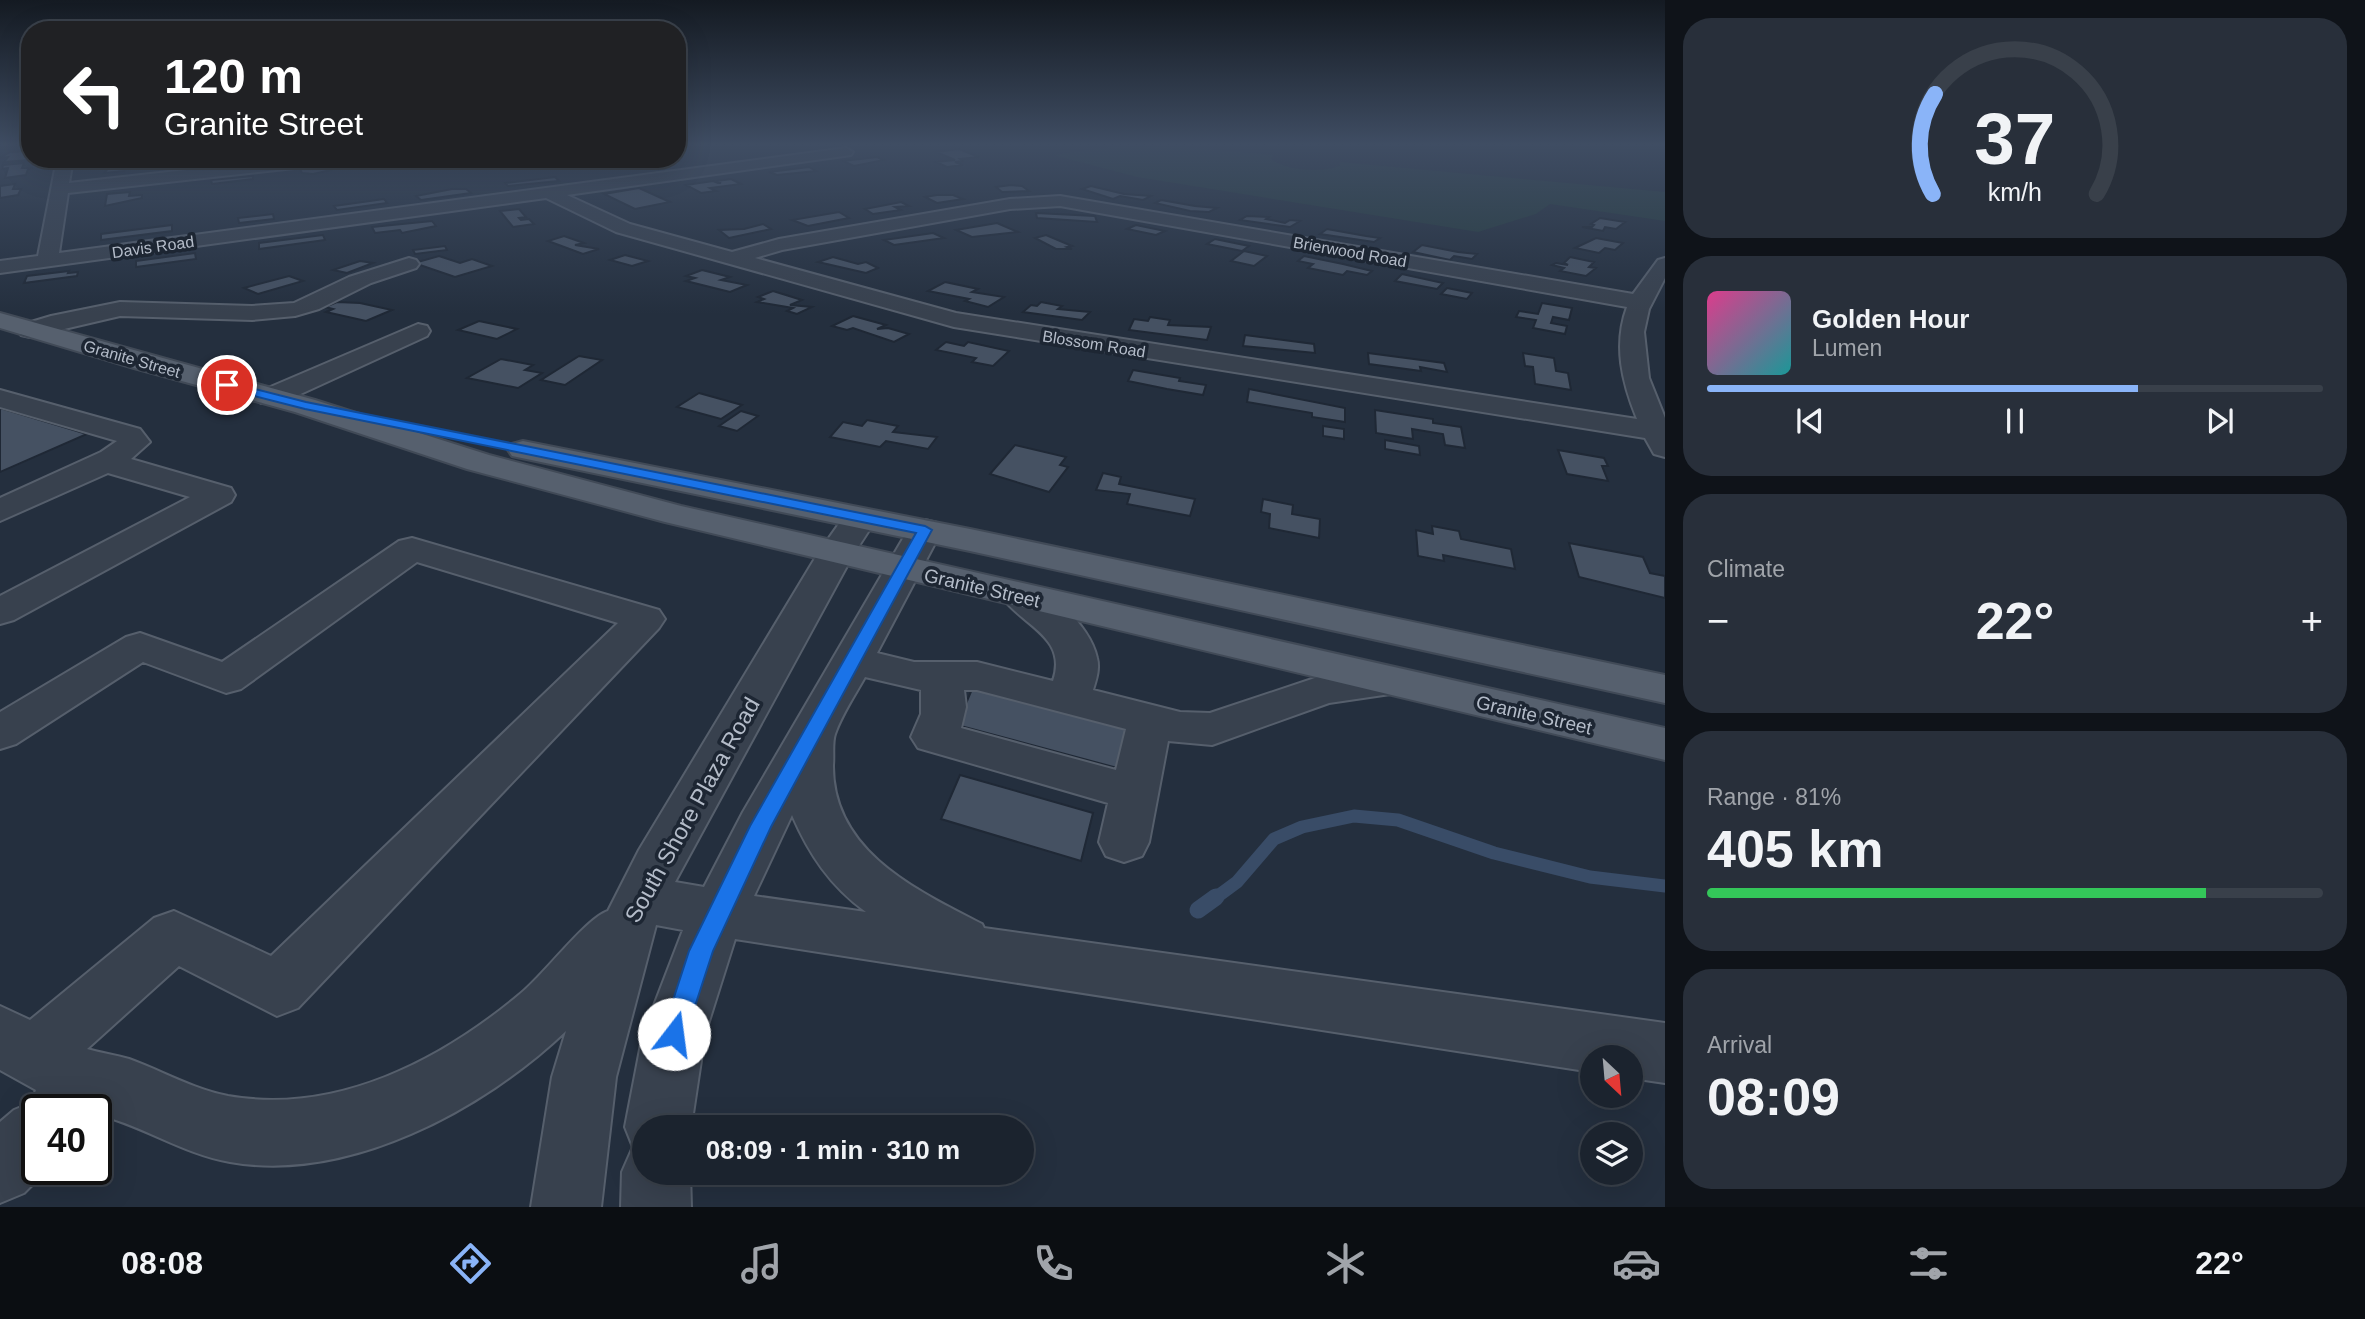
<!DOCTYPE html>
<html lang="en">
<head>
<meta charset="utf-8">
<style>
	:root { --surface:#1b232e; --page:#282f3a; --text:#f1f3f6; --muted:#a0a4aa; --line:#39404a; --accent:#8ab4f8 }
	body { margin:0; font-family:Helvetica,sans-serif; background:var(--page); color:var(--text); height:100vh; display:flex; flex-direction:column; font-size:26px; white-space:nowrap }
	* { box-sizing:border-box; margin:0 }
	p { font-size:23px; color:var(--muted) }
	.icon { flex:none; width:38px; height:38px; fill:none; stroke:currentColor; stroke-width:2; stroke-linecap:round; stroke-linejoin:round }
	.map { position:relative; flex:1; overflow:hidden }
	.drawer { display:flex; flex-direction:column; gap:18px; padding:18px; background:#0f1319; width:700px }
	.drawer>* { flex:none }
	.guide { position:absolute; left:21px; top:21px; width:665px; height:147px; border-radius:28px; box-shadow:0 7px 28px #0002,0 0 0 2px var(--line); background:#202124; color:#fff; overflow:hidden }
	.needle { width:46px; rotate:154deg }
	.tools { position:absolute; left:1580px; top:1045px; display:grid; gap:14px }
	.tools a { display:grid; place-items:center; width:63px; height:63px; border-radius:50%; background:var(--surface); box-shadow:0 7px 28px #0002,0 0 0 2px var(--line); font-size:35px }
	.speed { position:absolute; left:21px; top:1094px; display:flex; gap:14px; font-size:35px; font-weight:700; text-align:center }
	.speed>* { display:grid; place-content:center; width:91px; height:91px; border-radius:50%; background:var(--surface); box-shadow:0 7px 28px #0002,0 0 0 2px var(--line); line-height:1 }
	.speed .limit { border:4px solid #111; border-radius:10px; background:#fff; color:#111 }
	.pin { position:absolute; display:grid; place-items:center; width:60px; height:60px; color:#fff; margin:-30px; border:4px solid #fff; border-radius:50%; box-shadow:0 2px 7px #0007 }
	.me { position:absolute; width:77px; margin:-38px; rotate:15deg; stroke-linejoin:round; filter:drop-shadow(0 0 5px #0008) }
	.turn { display:flex; align-items:center; gap:24px; height:147px; padding:0 28px; font-size:32px }
	.turn .icon { width:91px; height:91px; stroke-width:2.5 }
	.turn b { display:block; font-size:49px; line-height:60px }
	.big { font-size:52px; font-weight:700; line-height:1.1 }
	.drawer .card { flex:1; display:flex; flex-direction:column; justify-content:center; gap:10px; min-width:0; padding:0 24px; border-radius:28px; background:var(--page) }
	.drawer .dial { align-items:center; gap:0 }
	.dial svg { height:182px; overflow:visible; fill:none; stroke:var(--line); stroke-width:7; stroke-linecap:round; text-anchor:middle }
	.dial text { fill:var(--text); stroke:none }
	.song { display:flex; align-items:center; gap:21px }
	.cover { width:84px; height:84px; border-radius:10px; background:linear-gradient(135deg,hsl(330 70% 55%),hsl(180 70% 35%)) }
	.played { height:7px; border-radius:4px; background:linear-gradient(90deg,var(--accent) 70%,var(--line) 70%) }
	.keys { display:flex; justify-content:space-around; direction:ltr }
	.heat { display:flex; justify-content:space-between; align-items:center; font-size:38px; direction:ltr }
	.charge { height:10px; border-radius:5px; background:linear-gradient(90deg,#34c759 81%,var(--line) 0) }
	.trip { position:absolute; left:632px; top:1115px; width:402px; height:70px; border-radius:35px; background:var(--surface); box-shadow:0 7px 28px #0002,0 0 0 2px var(--line); font-weight:700; line-height:70px; text-align:center }
	.dock { display:flex; height:112px; justify-content:space-around; align-items:center; background:#0b0e12; color:var(--muted) }
	.dock .icon { width:49px; height:49px }
	.dock .current { color:var(--accent) }
	.dock b { font-size:32px; color:var(--text) }
	main { display:flex; flex:1; min-height:0 }
	.map>svg:first-child { display:block }
	.green { fill:#263c3f }
	.lines { fill:none; stroke-linecap:round; stroke-linejoin:round }
	.stream-far1 { stroke:#394c67; stroke-width:13 }
	.stream { stroke:#394c67; stroke-width:17 }
	.building { fill:#455162; stroke:#1f2835; stroke-width:2 }
	.minor-casing { stroke:#565f6c; stroke-width:4 }
	.major-casing { stroke:#414a57; stroke-width:4 }
	.minor { fill:#38414e; fill-rule:evenodd }
	.major { fill:#56606e; fill-rule:evenodd }
	.route { fill:#1a73e8; stroke:#114b97; stroke-width:2 }
	.labels { text-anchor:middle; dominant-baseline:central; stroke-width:7; stroke-linejoin:round; paint-order:stroke }
	.far-street-label { font-size:16px; fill:#b4bcc9; stroke:#1d2633 }
	.street-label { font-size:19px; fill:#b4bcc9; stroke:#1d2633 }
	.near-street-label { font-size:23px; fill:#b4bcc9; stroke:#1d2633 }
</style>
</head>
<body>
<main>
<div class="map">
<svg width="1665" height="1207" viewBox="0 0 1665 1207">
	<rect width="100%" height="100%" fill="#242f3e"/>
	<path class="green" d="M1123,145H1160L1274,155L1271,159C1287,171 1321,173 1340,166V162L1665,192V221L1550,204L1536,214L1478,232L1137,177L1053,155Z"/>
	<g class="lines">
		<polyline class="stream-far1" points="1214,899 1237,882 1274,839 1302,827 1354,816 1398,820 1494,853 1590,877 1665,886"/>
		<polyline class="stream" points="1198,910 1216,897"/>
	</g>
	<g class="building">
		<polygon points="959,149 979,157 960,159 963,161 955,162 963,165 947,167 936,162 955,160 936,152"/>
		<polygon points="30,151 29,160 4,162 8,157 0,158 10,152"/>
		<polygon points="877,157 884,160 854,166 843,161"/>
		<polygon points="130,162 124,171 104,173 112,164"/>
		<polygon points="24,163 22,168 33,168 28,169 26,175 5,178 8,168 2,169 3,165"/>
		<polygon points="329,166 331,170 313,174 302,173 300,169"/>
		<polygon points="809,167 816,171 777,175 769,172"/>
		<polygon points="253,176 253,179 212,184 211,180"/>
		<polygon points="555,177 559,181 508,186 505,183"/>
		<polygon points="731,179 741,184 710,188 716,191 701,193 686,185 713,181 718,183 721,183 717,181"/>
		<polygon points="15,184 13,189 21,189 18,195 0,198 0,186"/>
		<polygon points="1011,185 1022,186 1029,191 1002,192 996,187"/>
		<polygon points="1091,186 1124,194 1151,196 1143,200 1120,196 1113,199 1082,189"/>
		<polygon points="639,188 670,202 635,209 604,194"/>
		<polygon points="452,189 466,189 471,193 421,200 416,196"/>
		<polygon points="130,192 129,196 142,195 142,198 105,206 107,194"/>
		<polygon points="937,195 953,195 963,199 937,203 925,197"/>
		<polygon points="384,199 387,203 337,210 334,206"/>
		<polygon points="1161,200 1195,206 1217,208 1209,212 1190,211 1155,203"/>
		<polygon points="901,202 909,206 895,207 901,210 873,214 865,209"/>
		<polygon points="519,209 526,217 519,218 521,220 529,219 534,224 513,227 500,211"/>
		<polygon points="839,212 849,218 808,226 792,220"/>
		<polygon points="1036,213 1095,216 1097,222 1037,218"/>
		<polygon points="273,214 274,219 239,223 238,218"/>
		<polygon points="1247,216 1269,217 1266,219 1285,223 1290,220 1300,221 1290,227 1240,220"/>
		<polygon points="1600,218 1625,222 1616,229 1605,227 1603,231 1582,227 1592,227 1594,225 1591,224"/>
		<polygon points="432,221 436,226 402,233 400,230 375,233 372,227"/>
		<polygon points="997,223 1018,232 972,237 956,230"/>
		<polygon points="763,224 771,229 729,238 719,230 744,229"/>
		<polygon points="172,225 172,231 101,240 101,234"/>
		<polygon points="1136,225 1165,231 1156,235 1127,229"/>
		<polygon points="1327,229 1366,236 1380,238 1374,242 1320,234"/>
		<polygon points="933,233 944,238 894,245 884,240"/>
		<polygon points="323,235 325,240 259,249 259,243"/>
		<polygon points="1046,235 1072,246 1067,247 1072,249 1056,249 1035,238"/>
		<polygon points="564,236 584,243 575,245 599,249 583,254 548,241"/>
		<polygon points="1596,238 1623,243 1615,250 1605,248 1599,253 1575,248"/>
		<polygon points="1215,239 1249,246 1242,251 1207,244"/>
		<polygon points="1422,245 1458,252 1477,254 1472,259 1454,256 1450,260 1413,252"/>
		<polygon points="445,246 447,250 415,254 413,250"/>
		<polygon points="1244,251 1267,256 1254,266 1231,261"/>
		<polygon points="195,253 196,259 136,267 136,261"/>
		<polygon points="625,255 648,261 632,266 610,260"/>
		<polygon points="439,256 460,263 472,259 492,266 455,277 414,263"/>
		<polygon points="1304,256 1343,264 1372,271 1367,275 1347,271 1343,275 1308,268 1313,264 1298,261"/>
		<polygon points="833,257 858,264 866,262 878,268 866,273 818,262"/>
		<polygon points="1570,257 1594,262 1589,267 1596,268 1586,276 1560,271 1564,268 1552,265 1556,263 1568,265 1564,263"/>
		<polygon points="360,261 373,263 347,273 333,270"/>
		<polygon points="702,270 730,277 721,280 747,285 730,292 686,281 695,278 686,276"/>
		<polygon points="69,271 68,273 78,272 77,276 24,283 27,276"/>
		<polygon points="1402,274 1443,283 1437,289 1395,281"/>
		<polygon points="289,276 303,281 258,294 244,288"/>
		<polygon points="945,282 978,289 972,292 1004,297 988,307 965,301 969,299 928,291"/>
		<polygon points="1447,288 1472,293 1467,299 1441,294"/>
		<polygon points="773,291 802,300 790,305 812,307 797,314 787,311 793,308 757,302 764,299 758,297"/>
		<polygon points="337,302 360,303 392,310 366,321 326,312 333,309 325,307"/>
		<polygon points="1041,302 1062,306 1058,309 1090,312 1082,320 1023,312 1031,305 1037,306"/>
		<polygon points="1542,303 1572,308 1569,320 1553,317 1551,323 1567,326 1565,334 1533,328 1536,320 1516,317 1519,311 1538,314"/>
		<polygon points="853,316 886,325 877,329 888,328 909,334 894,342 853,328 847,330 832,326"/>
		<polygon points="1150,317 1170,320 1168,325 1211,327 1207,340 1129,330 1134,319 1148,321"/>
		<polygon points="479,321 517,329 497,339 458,330"/>
		<polygon points="1245,335 1314,344 1315,353 1243,346"/>
		<polygon points="946,342 964,346 968,342 1009,351 993,366 972,362 976,358 936,350"/>
		<polygon points="1368,353 1444,363 1447,372 1420,367 1421,371 1369,364"/>
		<polygon points="1523,353 1554,358 1556,371 1568,373 1571,390 1535,384 1533,367 1525,366"/>
		<polygon points="579,356 602,360 565,385 541,380"/>
		<polygon points="501,359 533,365 525,370 542,373 518,388 467,378"/>
		<polygon points="1133,370 1180,378 1179,381 1206,385 1203,395 1167,389 1128,381"/>
		<polygon points="1249,389 1345,408 1345,422 1312,417 1312,413 1247,402"/>
		<polygon points="699,393 742,405 721,419 677,407"/>
		<polygon points="0,408 87,434 0,472"/>
		<polygon points="1375,410 1433,419 1433,423 1461,427 1465,448 1445,445 1443,434 1412,429 1413,439 1376,433"/>
		<polygon points="741,411 758,416 737,431 719,426"/>
		<polygon points="867,420 898,426 893,432 937,437 928,449 886,441 880,447 830,437 843,422 862,426"/>
		<polygon points="1323,426 1344,429 1344,439 1323,436"/>
		<polygon points="1385,440 1419,446 1420,455 1385,449"/>
		<polygon points="1015,445 1066,457 1060,465 1068,467 1049,492 990,474"/>
		<polygon points="1558,450 1604,458 1608,466 1602,466 1608,481 1567,474"/>
		<polygon points="1103,473 1121,477 1119,484 1195,499 1190,516 1127,504 1130,494 1096,490"/>
		<polygon points="1263,499 1293,505 1292,514 1320,519 1319,538 1269,528 1270,514 1261,512"/>
		<polygon points="1432,526 1459,531 1461,539 1511,549 1515,569 1443,555 1444,561 1418,556 1416,530 1433,534"/>
		<polygon points="1569,543 1643,557 1650,573 1665,576 1665,598 1579,577"/>
		<polygon points="972,689 1130,729 1121,769 957,725"/>
		<polygon points="960,775 1093,813 1081,861 941,819"/>
	</g>
	<g class="lines">
		<g class="minor-casing">
			<g id="minor">
				<path d="M846,148L853,152L851,155L567,195L630,224L732,252L779,239L1010,199L1060,196L1633,294L1658,260L1665,258V278L1649,309L1644,332L1649,378L1665,418V457L1654,454L1645,438L954,327L616,232L546,198L0,273V261L38,256L57,159H73L69,183L286,159H337L330,164L68,193L59,253ZM1060,206L1627,307C1613,345 1622,382 1637,419L956,313L755,258L782,250L1010,209Z"/>
				<polygon points="409,258 416,260 419,264 416,268 371,283 319,309 295,316 252,320 120,316 30,337 21,335 18,330 21,325 51,316 120,302 252,306 294,303 349,277"/>
				<polygon points="418,324 427,326 430,331 427,336 281,403 261,403 257,397 261,391"/>
				<polygon points="0,390 140,429 150,442 131,459 231,488 235,495 231,502 14,620 0,624 0,596 190,497 108,473 0,521 0,498 101,452 117,441 0,407"/>
				<path d="M860,508L872,511L877,518L853,555L675,882L704,887L743,812L908,530L913,523L925,520L937,523L942,530L877,653L914,662H977L1053,681C1068,637 1023,626 1003,598L1008,590C1044,581 1090,624 1097,658C1100,669 1096,680 1093,690L1180,712L1210,713L1324,675L1389,668L1404,672L1410,682L1404,692L1329,703L1212,745L1168,741L1149,842L1142,856L1124,862L1106,856L1099,842L1108,803L918,748L911,737L921,714V690L865,677C855,695 842,714 835,734C832,742 834,756 833,765C832,851 916,890 982,924L984,928L1665,1023V1083L1631,1078V1057H1592V1072L735,939L705,1034L691,1127H644V1172H690L691,1207H621L622,1172L633,1147L625,1127L643,1034L683,930L656,925L616,1077L601,1207H531L552,1077L566,1031C483,1110 348,1183 230,1162C184,1154 145,1127 100,1115L96,1119V1110H37V1169H48L24,1193L0,1203V1122L14,1110L31,1103L36,1090L0,1070V1006L30,1020L154,918L174,911L271,956L618,623L417,562L241,689L226,693L143,662L16,744L0,749V712L126,637L140,633L222,662L399,541L412,538L659,610L665,619L659,628L298,1008L277,1016L179,966L87,1049C101,1053 115,1055 129,1059C162,1071 193,1089 228,1096C336,1115 440,1061 520,994C543,976 586,918 608,911L639,850L817,555L848,511ZM964,690H977L1126,729L1116,770L961,728L966,707ZM792,815C809,854 830,886 866,912L754,896Z"/>
			</g>
		</g>
		<g class="major-casing">
			<g id="major">
				<polygon points="0,313 315,400 489,455 681,506 1665,728 1665,760 665,522 467,469 295,412 134,368 0,328"/>
				<polygon points="523,441 970,529 1665,675 1665,703 970,551 512,456 508,450 512,444"/>
			</g>
		</g>
		<use href="#minor" class="minor"/>
		<use href="#major" class="major"/>
	</g>
	<linearGradient id="sky" x2="0" y2="1"><stop stop-color="#141a22"/><stop offset="0.46" stop-color="#3f4d63"/><stop offset="1" stop-color="#3f4d63" stop-opacity="0"/></linearGradient>
	<rect width="1665" height="314" fill="url(#sky)"/>
	<polygon class="route" points="227,382 306,402 925,526 932,530 771,827 713,951 683,1043 674,1046 666,1043 662,1034 689,951 750,826 916,533 305,409 223,388 223,383"/>
	<g class="labels">
		<g class="far-street-label">
			<text transform="translate(153 247) rotate(-8)">Davis Road</text>
			<text transform="translate(1350 252) rotate(10)">Brierwood Road</text>
			<text transform="translate(1094 344) rotate(9)">Blossom Road</text>
			<text transform="translate(132 359) rotate(16)">Granite Street</text>
		</g>
		<g class="street-label">
			<text transform="translate(982 588) rotate(13)">Granite Street</text>
			<text transform="translate(1534 715) rotate(13)">Granite Street</text>
		</g>
		<g class="near-street-label">
			<text transform="translate(692 810) rotate(-61)">South Shore Plaza Road</text>
		</g>
	</g>
</svg>
<div class="tools">
<a><svg class="needle" viewBox="-14 -14 28 28"><path d="M0-13l5 13h-10z" fill="#e53935"/><path d="M0 13l5-13h-10z" fill="#a0a4aa"/></svg></a>
<a><svg class="icon" aria-label="layers" viewBox="0 0 24 24"><path d="M12 4l9 5-9 5-9-5zM3 14l9 5 9-5"/></svg></a>
</div>
<div class="speed"><div class="limit">40</div></div>
<div class="pin" style="left:227px;top:385px;background:#d93025"><svg class="icon" aria-label="arrive" viewBox="0 0 24 24"><path d="M6 21V4h12l-3 4 3 4H6"/></svg></div>
<svg class="me" style="left:674px;top:1034px" viewBox="-20 -20 40 40"><circle r="19" fill="#fff"/><path d="M0-13L10 11 0 6-10 11z" fill="#1a73e8"/></svg>
<div class="trip">08:09 · 1 min · 310 m</div>
<div class="guide">
<div class="turn"><svg class="icon" aria-label="left" viewBox="0 0 24 24"><path d="M17 20v-9H6M10 6l-5 5 5 5"/></svg><div><b>120 m</b>Granite Street</div></div>
</div>
</div>
<section class="drawer">
<div class="card dial"><svg viewBox="0 0 100 80">
<path d="M14 69A42 42 0 1 1 86 69"/>
<path d="M14 69A42 42 0 0 1 15 25" stroke="#8ab4f8"/>
<text x="50" y="56" font-size="32" font-weight="700">37</text>
<text x="50" y="72" font-size="11">km/h</text>
</svg></div>
<div class="card">
<div class="song"><i class="cover"></i><div><b>Golden Hour</b><p>Lumen</p></div></div>
<div class="played"></div>
<div class="keys"><svg class="icon" aria-label="previous" viewBox="0 0 24 24"><path d="M18 5L8 12l10 7zM5 5v14"/></svg><svg class="icon" aria-label="pause" viewBox="0 0 24 24"><path d="M8 5v14M16 5v14"/></svg><svg class="icon" aria-label="next" viewBox="0 0 24 24"><path d="M6 5l10 7-10 7zM19 5v14"/></svg></div>
</div>
<div class="card"><p>Climate</p>
<div class="heat"><a>−</a><b class="big">22°</b><a>+</a></div>
</div>
<div class="card"><p>Range · 81%</p><b class="big">405 km</b><div class="charge"></div></div>
<div class="card"><p>Arrival</p><b class="big">08:09</b></div>
</section>
</main>
<nav class="dock">
<b>08:08</b>
<svg class="icon current" aria-label="directions" viewBox="0 0 24 24"><path d="M12 3l9 9-9 9-9-9zM9 14v-3h6M13 9l2 2-2 2"/></svg>
<svg class="icon" aria-label="music" viewBox="0 0 24 24"><path d="M9 18V5l10-2v13"/><circle cx="6" cy="18" r="3"/><circle cx="16" cy="16" r="3"/></svg>
<svg class="icon" aria-label="phone" viewBox="0 0 24 24"><path d="M5 4h4l2 5-3 2q2 4 5 5l2-3 5 2v4C11 20 4 13 5 4z"/></svg>
<svg class="icon" aria-label="climate" viewBox="0 0 24 24"><path d="M12 3v18M4 7l16 10M4 17L20 7"/></svg>
<svg class="icon" aria-label="car" viewBox="0 0 24 24"><path d="M5 17H2v-5l4-1 3-4h7l3 4 3 1v5h-3M9 17h6M6 11h13"/><circle cx="7" cy="17" r="2"/><circle cx="17" cy="17" r="2"/></svg>
<svg class="icon" aria-label="filters" viewBox="0 0 24 24"><path d="M4 7h16M4 17h16"/><circle cx="9" cy="7" r="2"/><circle cx="15" cy="17" r="2"/></svg>
<b>22°</b>
</nav>
</body>
</html>
